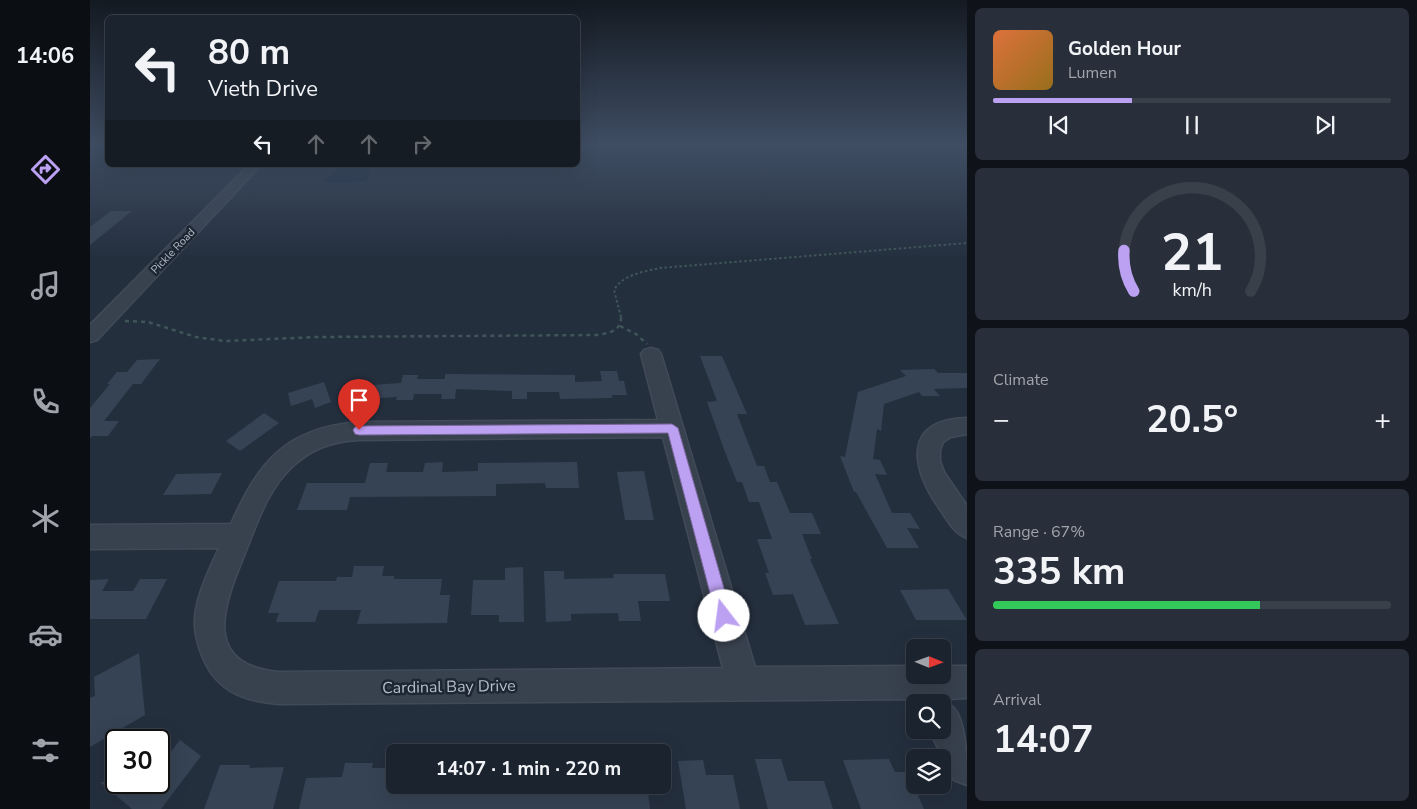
<!DOCTYPE html>
<html lang="en">
<head>
<meta charset="utf-8">
<style>
	:root { --surface:#1b232e; --page:#282f3a; --text:#f1f3f6; --muted:#a0a4aa; --line:#39404a; --accent:#bca0f2 }
	body { margin:0; font-family:"Nunito Sans",sans-serif; background:var(--page); color:var(--text); height:100vh; display:flex; flex-direction:column; font-size:19px; white-space:nowrap }
	* { box-sizing:border-box; margin:0 }
	p { font-size:16px; color:var(--muted) }
	.icon { flex:none; width:28px; height:28px; fill:none; stroke:currentColor; stroke-width:2; stroke-linecap:round; stroke-linejoin:round }
	.map { position:relative; flex:1; overflow:hidden }
	.panel { display:flex; flex-direction:column; gap:8px; padding:8px; background:#0f1319; width:450px }
	.panel>* { flex:none }
	.top-card { position:absolute; left:15px; top:15px; width:475px; height:152px; border-radius:8px; box-shadow:0 5px 20px #0002,0 0 0 1px var(--line); background:#1b232e; color:var(--text); overflow:hidden }
	.needle { width:32px; rotate:91deg }
	.fabs { position:absolute; left:816px; top:639px; display:grid; gap:10px }
	.fabs a { display:grid; place-items:center; width:45px; height:45px; border-radius:8px; background:var(--surface); box-shadow:0 5px 20px #0002,0 0 0 1px var(--line); font-size:25px }
	.speed { position:absolute; left:15px; top:729px; display:flex; gap:10px; font-size:25px; font-weight:700; text-align:center }
	.speed>* { display:grid; place-content:center; width:65px; height:65px; border-radius:50%; background:var(--surface); box-shadow:0 5px 20px #0002,0 0 0 1px var(--line); line-height:1 }
	.speed .limit { border:2px solid #111; border-radius:8px; background:#fff; color:#111 }
	.pin { position:absolute; display:grid; place-items:center; width:42px; height:42px; color:#fff; margin:-51px -21px; border-radius:50% 50% 50% 0; rotate:-45deg; box-shadow:0 0 5px #0007 }
	.pin .icon { rotate:45deg }
	.me { position:absolute; width:55px; margin:-28px; rotate:345deg; stroke-linejoin:round; filter:drop-shadow(0 0 4px #0008) }
	.turn { display:flex; align-items:center; gap:18px; height:105px; padding:0 20px; font-size:22px }
	.turn .icon { width:65px; height:65px; stroke-width:2.5 }
	.turn b { display:block; font-size:35px; line-height:42px }
	.lanes { display:flex; align-items:center; height:48px; padding:0 20px; background:#0003; justify-content:center; gap:25px; direction:ltr }
	.lanes .off { opacity:.35 }
	.big { font-size:38px; font-weight:700; line-height:1.1 }
	.panel .tile { flex:1; display:flex; flex-direction:column; justify-content:center; gap:8px; min-width:0; padding:0 18px; border-radius:8px; background:var(--page) }
	.panel .dial { align-items:center; gap:0 }
	.dial svg { height:130px; overflow:visible; fill:none; stroke:var(--line); stroke-width:7; stroke-linecap:round; text-anchor:middle }
	.dial text { fill:var(--text); stroke:none }
	.song { display:flex; align-items:center; gap:15px }
	.cover { width:60px; height:60px; border-radius:8px; background:linear-gradient(135deg,hsl(20 70% 55%),hsl(40 70% 35%)) }
	.played { height:5px; border-radius:2px; background:linear-gradient(90deg,var(--accent) 35%,var(--line) 35%) }
	.keys { display:flex; justify-content:space-around; direction:ltr }
	.heat { display:flex; justify-content:space-between; align-items:center; font-size:28px; direction:ltr }
	.charge { height:8px; border-radius:4px; background:linear-gradient(90deg,#34c759 67%,var(--line) 0) }
	.trip { position:absolute; left:296px; top:744px; width:285px; height:50px; border-radius:8px; background:var(--surface); box-shadow:0 5px 20px #0002,0 0 0 1px var(--line); font-weight:700; line-height:50px; text-align:center }
	main { display:flex; flex:1; min-height:0 }
	.dock { display:flex; flex-direction:column; width:90px; justify-content:space-around; align-items:center; background:#0b0e12; color:var(--muted) }
	.dock .icon { width:35px; height:35px }
	.dock .current { color:var(--accent) }
	.dock b { font-size:22px; color:var(--text) }
	.map>svg:first-child { display:block }
	.water { fill:#17263c }
	.building { fill:#364354 }
	.lines { fill:none; stroke-linecap:round; stroke-linejoin:round }
	.minor-casing { stroke:#414a57; stroke-width:3 }
	.path-far1 { stroke:#3f5557; stroke-width:2; stroke-dasharray:2.5 2.5; stroke-linecap:butt }
	.path { stroke:#3f5557; stroke-width:2.5; stroke-dasharray:4 4; stroke-linecap:butt }
	.minor { fill:#38414e; fill-rule:evenodd }
	.route { fill:#bca0f2; stroke:#7a689d }
	.labels { text-anchor:middle; dominant-baseline:central; stroke-width:5; stroke-linejoin:round; paint-order:stroke }
	.far-street-label { font-size:11px; fill:#b4bcc9; stroke:#1d2633 }
	.near-street-label { font-size:16px; fill:#b4bcc9; stroke:#1d2633 }
</style>
</head>
<body>
<main>
<nav class="dock">
<b>14:06</b>
<svg class="icon current" aria-label="directions" viewBox="0 0 24 24"><path d="M12 3l9 9-9 9-9-9zM9 14v-3h6M13 9l2 2-2 2"/></svg>
<svg class="icon" aria-label="music" viewBox="0 0 24 24"><path d="M9 18V5l10-2v13"/><circle cx="6" cy="18" r="3"/><circle cx="16" cy="16" r="3"/></svg>
<svg class="icon" aria-label="phone" viewBox="0 0 24 24"><path d="M5 4h4l2 5-3 2q2 4 5 5l2-3 5 2v4C11 20 4 13 5 4z"/></svg>
<svg class="icon" aria-label="climate" viewBox="0 0 24 24"><path d="M12 3v18M4 7l16 10M4 17L20 7"/></svg>
<svg class="icon" aria-label="car" viewBox="0 0 24 24"><path d="M5 17H2v-5l4-1 3-4h7l3 4 3 1v5h-3M9 17h6M6 11h13"/><circle cx="7" cy="17" r="2"/><circle cx="17" cy="17" r="2"/></svg>
<svg class="icon" aria-label="filters" viewBox="0 0 24 24"><path d="M4 7h16M4 17h16"/><circle cx="9" cy="7" r="2"/><circle cx="15" cy="17" r="2"/></svg>
</nav>
<div class="map">
<svg width="877" height="809" viewBox="0 0 877 809">
	<rect width="100%" height="100%" fill="#242f3e"/>
	<polygon class="water" points="268,166 280,169 281,173 275,181 245,183 233,181 249,169"/>
	<g class="building">
		<polygon points="21,211 42,211 0,245 0,227"/>
		<polygon points="610,356 632,356 657,414 647,414 667,466 674,466 680,482 687,482 700,513 722,513 731,534 712,534 722,559 720,559 749,624 715,625 703,594 683,595 675,573 679,573 667,539 682,539 669,502 659,502 652,482 647,482 635,452 617,402 627,401"/>
		<polygon points="70,359 51,384 43,384 14,421 29,421 18,436 2,436 0,438 0,408 20,384 17,384 27,372 37,372 47,360"/>
		<polygon points="844,369 848,373 877,373 877,388 844,389 850,396 832,396 829,392 794,404 791,431 787,429 783,459 790,460 797,475 785,474 802,513 820,513 830,529 817,528 829,548 797,548 766,492 764,492 750,456 755,457 768,392 816,376 810,370"/>
		<polygon points="510,371 527,371 529,381 534,381 537,395 522,395 522,398 470,399 469,392 437,392 437,399 422,399 422,391 366,389 365,399 351,399 352,394 324,394 323,400 306,400 307,397 264,400 267,386 311,383 313,375 328,375 327,379 355,379 355,374 485,375 485,382 512,381"/>
		<polygon points="234,382 241,402 225,408 222,399 201,406 198,393"/>
		<polygon points="174,413 189,423 150,451 136,441"/>
		<polygon points="353,462 352,472 388,471 388,463 487,462 489,488 456,488 455,483 406,484 406,496 260,497 257,510 207,510 217,483 275,483 280,463 298,463 296,472 333,472 335,463"/>
		<polygon points="554,471 564,520 535,520 527,472"/>
		<polygon points="132,473 121,494 73,495 86,474"/>
		<polygon points="264,566 294,566 292,576 304,576 304,579 352,579 350,595 360,595 357,623 267,624 271,610 229,610 225,622 186,622 189,613 178,613 189,581 246,581 247,577 262,577"/>
		<polygon points="433,567 434,622 409,622 409,615 381,615 383,580 415,580 415,568"/>
		<polygon points="454,571 474,571 474,579 524,578 523,574 575,574 580,601 548,601 551,621 529,621 528,613 481,614 481,621 456,622"/>
		<polygon points="19,579 12,591 43,591 50,579 77,579 56,619 0,619 0,580"/>
		<polygon points="858,589 877,620 826,620 810,590"/>
		<polygon points="49,653 55,715 0,747 0,698 5,696 4,677"/>
		<polygon points="90,740 111,756 71,809 42,809 10,782 14,782 26,768 26,782 69,782 69,744 80,753"/>
		<polygon points="665,759 691,759 698,781 734,781 743,809 678,809"/>
		<polygon points="799,759 805,772 818,772 834,809 771,809 753,760"/>
		<polygon points="613,760 616,775 643,775 650,809 596,809 588,761"/>
		<polygon points="255,763 283,763 282,768 305,768 305,785 557,785 560,809 209,809 216,778 252,777"/>
		<polygon points="130,765 160,765 159,768 194,767 183,809 114,809"/>
	</g>
	<g class="lines">
		<g class="minor-casing">
			<g id="minor">
				<polygon points="159,165 171,165 7,340 0,342 0,325"/>
				<path d="M561,348L568,350L571,354L665,667L825,666V675H852V666H877V698L859,699L860,705C877,714 877,765 877,785L864,780L839,730H852V702H826L825,699L189,704C150,701 123,689 110,650C105,636 103,620 107,605C111,585 121,566 129,548L0,549V525L141,524C169,461 196,428 269,422L568,420L551,354L554,350ZM573,437L633,668L189,672C100,664 142,588 161,538C171,512 182,485 203,466C222,448 244,441 269,440Z"/>
				<path d="M877,418V434L861,437L853,442L850,450V461L854,472L877,506V538C863,533 857,519 849,508C821,467 812,420 877,418Z"/>
			</g>
		</g>
		<path class="path-far1" d="M531,317L524,290C533,274 554,272 570,268L877,243"/>
		<g class="path">
			<path d="M35,321L58,322L106,337L135,341L227,337L507,335C519,333 532,331 531,316"/>
			<polyline points="530,326 546,334 557,344"/>
		</g>
		<use href="#minor" class="minor"/>
	</g>
	<linearGradient id="sky" x2="0" y2="1"><stop stop-color="#141a22"/><stop offset="0.56" stop-color="#3f4d63"/><stop offset="1" stop-color="#3f4d63" stop-opacity="0"/></linearGradient>
	<rect width="877" height="259" fill="url(#sky)"/>
	<polygon class="route" points="582,424 588,428 642,616 640,622 634,625 628,622 626,616 578,433 269,435 265,434 263,430 265,427 269,426"/>
	<g class="labels">
		<g class="far-street-label">
			<text transform="translate(83 251) rotate(-46)">Pickle Road</text>
		</g>
		<g class="near-street-label">
			<text transform="translate(359 687) rotate(-1)">Cardinal Bay Drive</text>
		</g>
	</g>
</svg>
<div class="fabs">
<a><svg class="needle" viewBox="-14 -14 28 28"><path d="M0-13l5 13h-10z" fill="#e53935"/><path d="M0 13l5-13h-10z" fill="#a0a4aa"/></svg></a>
<a><svg class="icon" aria-label="search" viewBox="0 0 24 24"><circle cx="10" cy="10" r="6"/><path d="M15 15l6 6"/></svg></a>
<a><svg class="icon" aria-label="layers" viewBox="0 0 24 24"><path d="M12 4l9 5-9 5-9-5zM3 14l9 5 9-5"/></svg></a>
</div>
<div class="speed"><div class="limit">30</div></div>
<div class="pin" style="left:269px;top:430px;background:#d93025"><svg class="icon" aria-label="arrive" viewBox="0 0 24 24"><path d="M6 21V4h12l-3 4 3 4H6"/></svg></div>
<svg class="me" style="left:634px;top:616px" viewBox="-20 -20 40 40"><circle r="19" fill="#fff"/><path d="M0-13L10 11 0 6-10 11z" fill="#bca0f2"/></svg>
<div class="trip">14:07 · 1 min · 220 m</div>
<div class="top-card">
<div class="turn"><svg class="icon" aria-label="left" viewBox="0 0 24 24"><path d="M17 20v-9H6M10 6l-5 5 5 5"/></svg><div><b>80 m</b>Vieth Drive</div></div>
<div class="lanes"><svg class="icon" aria-label="left" viewBox="0 0 24 24"><path d="M17 20v-9H6M10 6l-5 5 5 5"/></svg><svg class="icon off" aria-label="ahead" viewBox="0 0 24 24"><path d="M12 20V5M6 11l6-6 6 6"/></svg><svg class="icon off" aria-label="ahead" viewBox="0 0 24 24"><path d="M12 20V5M6 11l6-6 6 6"/></svg><svg class="icon off" aria-label="right" viewBox="0 0 24 24"><path d="M7 20v-9h11M14 6l5 5-5 5"/></svg></div>
</div>
</div>
<section class="panel">
<div class="tile">
<div class="song"><i class="cover"></i><div><b>Golden Hour</b><p>Lumen</p></div></div>
<div class="played"></div>
<div class="keys"><svg class="icon" aria-label="previous" viewBox="0 0 24 24"><path d="M18 5L8 12l10 7zM5 5v14"/></svg><svg class="icon" aria-label="pause" viewBox="0 0 24 24"><path d="M8 5v14M16 5v14"/></svg><svg class="icon" aria-label="next" viewBox="0 0 24 24"><path d="M6 5l10 7-10 7zM19 5v14"/></svg></div>
</div>
<div class="tile dial"><svg viewBox="0 0 100 80">
<path d="M14 69A42 42 0 1 1 86 69"/>
<path d="M14 69A42 42 0 0 1 8 44" stroke="#bca0f2"/>
<text x="50" y="56" font-size="32" font-weight="700">21</text>
<text x="50" y="72" font-size="11">km/h</text>
</svg></div>
<div class="tile"><p>Climate</p>
<div class="heat"><a>−</a><b class="big">20.5°</b><a>+</a></div>
</div>
<div class="tile"><p>Range · 67%</p><b class="big">335 km</b><div class="charge"></div></div>
<div class="tile"><p>Arrival</p><b class="big">14:07</b></div>
</section>
</main>
</body>
</html>
